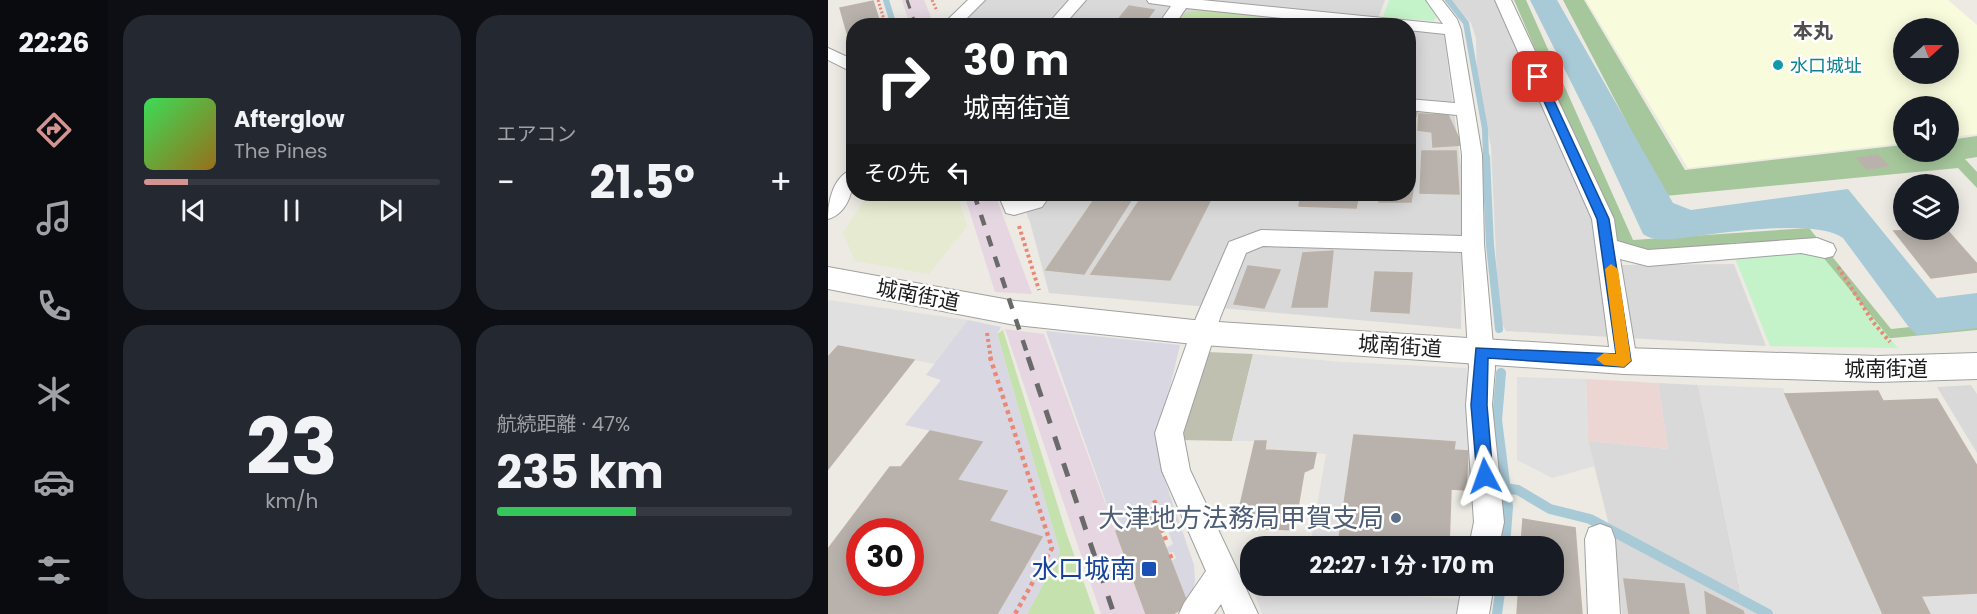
<!DOCTYPE html>
<html lang="ja">
<head>
<meta charset="utf-8">
<style>
	:root { --surface:#171b24; --page:#242831; --text:#f1f3f6; --muted:#9ea1a6; --line:#363941; --accent:#d59391 }
	body { margin:0; font-family:Poppins,"Noto Sans JP",sans-serif; background:var(--page); color:var(--text); height:100vh; display:flex; flex-direction:column; font-size:22px; white-space:nowrap }
	* { box-sizing:border-box; margin:0 }
	p { font-size:20px; color:var(--muted) }
	.icon { flex:none; width:33px; height:33px; fill:none; stroke:currentColor; stroke-width:2; stroke-linecap:round; stroke-linejoin:round }
	.map { position:relative; flex:1; overflow:hidden }
	.sheet { display:flex; flex-direction:column; gap:15px; padding:15px; background:#0d0f14; width:720px }
	.sheet>* { flex:none }
	.top-card { position:absolute; left:18px; top:18px; width:570px; height:183px; border-radius:24px; box-shadow:0 3px 15px #0003; background:#202124; color:#fff; overflow:hidden }
	.needle { width:39px; rotate:69deg }
	.tools { position:absolute; left:1065px; top:18px; display:grid; gap:12px }
	.tools a { display:grid; place-items:center; width:66px; height:66px; border-radius:50%; background:var(--surface); box-shadow:0 3px 15px #0003; font-size:30px }
	.speed { position:absolute; left:18px; top:518px; display:flex; gap:12px; font-size:30px; font-weight:700; text-align:center }
	.speed>* { display:grid; place-content:center; width:78px; height:78px; border-radius:50%; background:var(--surface); box-shadow:0 3px 15px #0003; line-height:1 }
	.speed .limit { border:9px solid #d22; background:#fff; color:#111 }
	.pin { position:absolute; display:grid; place-items:center; width:51px; height:51px; color:#fff; margin:-26px; border-radius:12px; box-shadow:0 3px 9px #0006 }
	.me { position:absolute; width:66px; margin:-33px; rotate:356deg; stroke-linejoin:round; filter:drop-shadow(0 0 4px #0008) }
	.turn { display:flex; align-items:center; gap:21px; height:126px; padding:0 18px; font-size:27px }
	.turn .icon { width:78px; height:78px; stroke-width:2.5 }
	.turn b { display:block; font-size:42px; line-height:51px }
	.then { display:flex; align-items:center; height:57px; padding:0 18px; background:#0003; gap:12px; font-size:22px }
	.big { font-size:45px; font-weight:700; line-height:1.1 }
	.sheet .card { flex:1; display:flex; flex-direction:column; justify-content:center; gap:9px; min-width:0; padding:0 21px; border-radius:24px; background:var(--page) }
	.sheet .dial { align-items:center; gap:0 }
	.dial b { font-size:78px; line-height:1 }
	.song { display:flex; align-items:center; gap:18px }
	.cover { width:72px; height:72px; border-radius:9px; background:linear-gradient(135deg,hsl(130 70% 55%),hsl(40 70% 35%)) }
	.played { height:6px; border-radius:3px; background:linear-gradient(90deg,var(--accent) 15%,var(--line) 15%) }
	.keys { display:flex; justify-content:space-around; direction:ltr }
	.heat { display:flex; justify-content:space-between; align-items:center; font-size:33px; direction:ltr }
	.charge { height:9px; border-radius:4px; background:linear-gradient(90deg,#34c759 47%,var(--line) 0) }
	.sheet .tiles { flex:1; display:grid; gap:15px; grid-template-columns:repeat(2,1fr) }
	.trip { position:absolute; left:412px; top:536px; width:324px; height:60px; border-radius:24px; background:var(--surface); box-shadow:0 3px 15px #0003; font-weight:700; line-height:60px; text-align:center }
	main { display:flex; flex:1; min-height:0 }
	.tabs { display:flex; flex-direction:column; width:108px; justify-content:space-around; align-items:center; background:#090b0e; color:var(--muted) }
	.tabs .icon { width:42px; height:42px }
	.tabs .current { color:var(--accent) }
	.tabs b { font-size:27px; color:var(--text) }
	.map>svg:first-child { display:block }
	.residential { fill:#dad9d9 }
	.commercial { fill:#ecd6d4 }
	.industrial { fill:#e5d6e1 }
	.education { fill:#f9fbdd; fill-rule:evenodd }
	.construction { fill:#bfc0b0 }
	.farmland { fill:#e6ead0 }
	.grass { fill:#c5e2ae }
	.forest { fill:#a6c79c }
	.park { fill:#c4f3ca }
	.parking { fill:#e0e0e0 }
	.plaza { fill:#d8d7e2 }
	.water { fill:#a8c9d6 }
	.lines { fill:none; stroke-linecap:round; stroke-linejoin:round }
	.stream-far2 { stroke:#a8c9d6; stroke-width:6 }
	.stream-far1 { stroke:#a8c9d6; stroke-width:8 }
	.stream { stroke:#a8c9d6; stroke-width:10 }
	.building { fill:#b9b2ac; stroke:#bcb2a7; stroke-width:1.5; fill-rule:evenodd }
	.minor-casing { stroke:#a0a0a0; stroke-width:2 }
	.tertiary-casing { stroke:#a0a0a0; stroke-width:2 }
	.path-far2 { stroke:#ea8876; stroke-width:3; stroke-dasharray:2 2; stroke-linecap:butt }
	.path-far1 { stroke:#ea8876; stroke-width:4; stroke-dasharray:3 3; stroke-linecap:butt }
	.path { stroke:#ea8876; stroke-width:4.5; stroke-dasharray:4 4; stroke-linecap:butt }
	.minor { fill:#fff; fill-rule:evenodd }
	.tertiary { fill:#fff; fill-rule:evenodd }
	.rail-far2 { stroke:#6a6a6a; stroke-width:3; stroke-dasharray:9 9; stroke-linecap:butt }
	.rail-far1 { stroke:#6a6a6a; stroke-width:4.5; stroke-dasharray:11 11; stroke-linecap:butt }
	.rail { stroke:#6a6a6a; stroke-width:5; stroke-dasharray:14 14; stroke-linecap:butt }
	.route { fill:#1a73e8; stroke:#114b97; stroke-width:1.5 }
	.slow { fill:#f59e0b }
	.culture-dot { fill:#0f9aa8; stroke:#fff; stroke-width:2 }
	.service-dot { fill:#5c6f8a; stroke:#fff; stroke-width:2 }
	.transit-dot { fill:#1a4fb4; stroke:#fff; stroke-width:2 }
	.labels { text-anchor:middle; dominant-baseline:central; stroke-width:5; stroke-linejoin:round; paint-order:stroke }
	.far-culture-label { font-size:18px; fill:#0d838f; stroke:#fff; text-anchor:start }
	.far-quarter-label { font-size:20px; font-weight:bold; fill:#4f4f4f; stroke:#fff }
	.street-label { font-size:21px; fill:#1c1c1c; stroke:#fff }
	.near-service-label { font-size:26px; fill:#4e5e75; stroke:#fff; text-anchor:end }
	.near-transit-label { font-size:26px; fill:#164399; stroke:#fff; text-anchor:end }
</style>
</head>
<body>
<main>
<nav class="tabs">
<b>22:26</b>
<svg class="icon current" aria-label="directions" viewBox="0 0 24 24"><path d="M12 3l9 9-9 9-9-9zM9 14v-3h6M13 9l2 2-2 2"/></svg>
<svg class="icon" aria-label="music" viewBox="0 0 24 24"><path d="M9 18V5l10-2v13"/><circle cx="6" cy="18" r="3"/><circle cx="16" cy="16" r="3"/></svg>
<svg class="icon" aria-label="phone" viewBox="0 0 24 24"><path d="M5 4h4l2 5-3 2q2 4 5 5l2-3 5 2v4C11 20 4 13 5 4z"/></svg>
<svg class="icon" aria-label="climate" viewBox="0 0 24 24"><path d="M12 3v18M4 7l16 10M4 17L20 7"/></svg>
<svg class="icon" aria-label="car" viewBox="0 0 24 24"><path d="M5 17H2v-5l4-1 3-4h7l3 4 3 1v5h-3M9 17h6M6 11h13"/><circle cx="7" cy="17" r="2"/><circle cx="17" cy="17" r="2"/></svg>
<svg class="icon" aria-label="filters" viewBox="0 0 24 24"><path d="M4 7h16M4 17h16"/><circle cx="9" cy="7" r="2"/><circle cx="15" cy="17" r="2"/></svg>
</nav>
<section class="sheet">
<div class="tiles">
<div class="card">
<div class="song"><i class="cover"></i><div><b>Afterglow</b><p>The Pines</p></div></div>
<div class="played"></div>
<div class="keys"><svg class="icon" aria-label="previous" viewBox="0 0 24 24"><path d="M18 5L8 12l10 7zM5 5v14"/></svg><svg class="icon" aria-label="pause" viewBox="0 0 24 24"><path d="M8 5v14M16 5v14"/></svg><svg class="icon" aria-label="next" viewBox="0 0 24 24"><path d="M6 5l10 7-10 7zM19 5v14"/></svg></div>
</div>
<div class="card"><p>エアコン</p>
<div class="heat"><a>−</a><b class="big">21.5°</b><a>+</a></div>
</div>
<div class="card dial"><b>23</b><p>km/h</p></div>
<div class="card"><p>航続距離 · 47%</p><b class="big">235 km</b><div class="charge"></div></div>
</div>
</section>
<div class="map">
<svg width="1149" height="614" viewBox="0 0 1149 614">
	<rect width="100%" height="100%" fill="#eceae3"/>
	<g class="residential">
		<polygon points="158,0 557,0 548,24 554,25 129,26"/>
		<polygon points="623,0 672,0 793,265 906,264 938,346 678,331 671,319 663,147 649,77 648,38 643,23"/>
		<polygon points="581,29 616,34 635,182 633,329 221,293 202,222 191,194 580,194"/>
		<polygon points="830,383 870,385 915,605 933,614 794,614 785,541 760,441 840,449"/>
		<polygon points="1143,385 1149,394 1149,453 1109,387"/>
	</g>
	<polygon class="commercial" points="758,379 830,383 840,449 760,441"/>
	<g class="industrial">
		<polygon points="74,0 96,0 106,25 82,25"/>
		<polygon points="136,194 167,194 204,294 167,292"/>
		<polygon points="177,329 216,334 287,530 324,512 360,605 345,614 273,614"/>
	</g>
	<path class="education" d="M758,0H1120L1149,25V134L1121,137L1120,106H1076L1075,143L860,168ZM1076,28H1120V74H1076Z"/>
	<polygon class="construction" points="379,352 425,354 404,441 352,440"/>
	<polygon class="farmland" points="40,194 129,194 139,226 101,274 27,261 15,233"/>
	<g class="grass">
		<polygon points="370,10 464,19 460,25 344,26 352,15"/>
		<polygon points="175,330 238,532 267,614 199,614 232,553 169,334"/>
	</g>
	<g class="forest">
		<polygon points="686,0 698,0 805,240 981,228 1063,329 1149,320 1149,330 1043,340 968,245 795,253"/>
		<polygon points="735,0 756,0 857,170 1075,145 1076,152 1120,152 1121,140 1149,136 1149,157 1137,159 1149,172 1149,188 1130,168 837,196"/>
	</g>
	<g class="park">
		<polygon points="561,0 598,0 610,16 605,21 555,17"/>
		<polygon points="980,239 1070,348 942,346 901,243"/>
	</g>
	<g class="parking">
		<polygon points="0,300 140,320 107,364 10,346 0,357"/>
		<polygon points="425,354 514,362 639,368 640,451 626,450 626,442 526,435 510,546 482,546 498,454 437,450 437,441 404,441"/>
		<polygon points="689,377 758,379 760,441 767,466 724,478 689,460"/>
		<polygon points="870,385 955,388 1055,614 945,614 914,599"/>
		<polygon points="424,586 516,592 631,599 629,614 434,614"/>
		<polygon points="1149,593 1149,614 1102,614 1093,596"/>
	</g>
	<g class="plaza">
		<polygon points="140,320 173,327 169,334 232,553 199,614 169,614 214,537 161,521 178,492 129,480 153,442 77,425 113,380 98,375"/>
		<polygon points="218,331 352,345 329,441 335,475 366,565 367,582 360,605 343,561 348,558 345,552 340,553 338,548 345,544 329,501 321,504 324,512 288,531"/>
	</g>
	<path class="water" d="M702,0H729L845,203L863,210L1020,189L1109,298L1149,293V328L1089,335L1080,326L1015,238C990,219 902,232 869,236C851,238 830,244 815,234L766,128Z"/>
	<g class="lines">
		<g class="stream-far2">
			<polyline points="58,0 66,26"/>
			<polyline points="620,0 638,23 657,129 658,158"/>
		</g>
		<polyline class="stream-far1" points="658,157 662,245 671,329"/>
		<g class="stream">
			<polyline points="673,373 669,420 680,507 677,546"/>
			<polyline points="677,488 690,490 722,509 762,519 940,614"/>
			<polyline points="669,614 673,585"/>
		</g>
	</g>
	<g class="building">
		<polygon points="45,1 53,26 26,26 26,42 22,43 12,8"/>
		<polygon points="301,6 326,10 314,26 285,26"/>
		<polygon points="580,112 589,112 580,147"/>
		<polygon points="591,114 620,115 634,145 605,147 604,132 590,130"/>
		<polygon points="594,151 628,151 631,194 592,193"/>
		<polygon points="1050,155 1060,166 1039,169 1029,158"/>
		<polygon points="580,175 587,176 583,202 551,202 553,194 580,194"/>
		<polygon points="270,194 307,194 256,274 218,270"/>
		<polygon points="473,194 531,194 528,208 471,206"/>
		<polygon points="315,195 382,201 342,280 263,274"/>
		<polygon points="1119,230 1149,264 1149,272 1103,278 1066,231"/>
		<polygon points="505,251 499,307 464,307 475,253"/>
		<polygon points="420,266 452,270 436,308 406,304"/>
		<polygon points="547,272 584,273 581,313 543,311"/>
		<polygon points="10,346 86,360 0,469 0,357"/>
		<polygon points="1050,391 1055,401 1109,399 1149,466 1149,593 1093,596 1102,614 1055,614 957,394"/>
		<path d="M102,431L154,442L129,480L179,491L161,521L214,537L169,614H0V549L62,467H73ZM32,531H82V582H32Z"/>
		<polygon points="526,435 627,442 626,450 640,451 638,490 623,489 621,546 510,546"/>
		<polygon points="427,441 438,441 437,450 488,453 485,468 476,472 466,530 407,527"/>
		<polygon points="324,512 360,605 345,614 318,614 288,531"/>
		<polygon points="695,519 747,528 754,614 689,614 691,585 726,585 726,546 693,546"/>
		<polygon points="796,579 856,584 861,614 801,614"/>
		<polygon points="877,592 915,611 916,614 879,614"/>
	</g>
	<g class="lines">
		<g class="minor-casing">
			<g id="minor">
				<polygon points="140,0 157,0 131,26 113,26"/>
				<polygon points="241,0 258,0 235,26 218,26"/>
				<polygon points="319,0 374,0 615,24 598,0 614,0 629,19 633,30 654,155 656,244 667,368 664,405 676,522 671,546 641,546 646,522 638,405 641,368 634,252 435,246 418,253 392,318 355,433 362,470 430,614 397,614 393,604 386,614 351,614 356,603 378,571 334,471 327,433 368,318 401,242 433,230 634,236 634,155 629,115 580,110 580,99 627,103 617,34 580,30 580,26 532,26 358,8 346,26 329,26 343,6 321,3"/>
				<polygon points="667,0 683,0 786,219 789,241 820,250 989,238 1005,244 1008,250 1005,256 997,258 973,253 820,266 792,259 809,361 805,368 796,372 787,368 783,361 764,219"/>
				<polygon points="0,48 26,60 26,73 0,60"/>
				<path d="M26,169C26,188 21,213 0,219C0,201 5,175 26,169Z"/>
				<polygon points="170,194 190,194 193,199 202,194 223,194 214,207 186,215 178,213"/>
				<polygon points="772,524 783,528 787,539 792,614 760,614 757,539 761,528"/>
				<polygon points="634,585 666,585 661,614 629,614"/>
			</g>
		</g>
		<g class="tertiary-casing">
			<polygon id="tertiary" points="0,267 187,301 375,321 796,348 1049,356 1149,353 1149,379 1049,382 796,374 375,345 187,325 0,289"/>
		</g>
		<g class="path-far2">
			<polyline points="50,0 58,26"/>
			<polyline points="104,0 109,11"/>
		</g>
		<g class="path-far1">
			<polyline points="191,226 211,290"/>
			<polyline points="1010,267 1045,322 1062,342"/>
			<polyline points="159,333 163,359"/>
		</g>
		<g class="path">
			<polyline points="162,357 224,548 187,614"/>
			<polyline points="338,540 324,504 327,502 339,528"/>
			<polyline points="341,557 346,555"/>
		</g>
		<use href="#minor" class="minor"/>
		<use href="#tertiary" class="tertiary"/>
		<polyline class="rail-far2" points="79,0 88,26"/>
		<polyline class="rail-far1" points="146,194 201,359"/>
		<polyline class="rail" points="200,357 286,614"/>
	</g>
	<polygon class="route" points="710,74 715,77 781,219 803,361 796,367 660,358 659,405 665,476 662,481 657,483 651,481 649,476 643,405 648,348 788,354 769,219 705,77"/>
	<polygon class="slow" points="783,264 790,269 803,361 796,367 776,365 768,359 776,353 788,354 777,269"/>
	<circle class="culture-dot" cx="950" cy="65" r="6"/>
	<circle class="service-dot" cx="568" cy="518" r="6"/>
	<rect class="transit-dot" x="313" y="561" width="16" height="16" rx="3"/>
	<g class="labels">
		<g class="far-culture-label">
			<text x="962" y="65">水口城址</text>
		</g>
		<g class="far-quarter-label">
			<text x="985" y="31">本丸</text>
		</g>
		<g class="street-label">
			<text transform="translate(90 295) rotate(11)">城南街道</text>
			<text transform="translate(572 346) rotate(4)">城南街道</text>
			<text x="1058" y="368">城南街道</text>
		</g>
		<g class="near-service-label">
			<text x="556" y="518">大津地方法務局甲賀支局</text>
		</g>
		<g class="near-transit-label">
			<text x="308" y="569">水口城南</text>
		</g>
	</g>
</svg>
<div class="tools">
<a><svg class="needle" viewBox="-14 -14 28 28"><path d="M0-13l5 13h-10z" fill="#e53935"/><path d="M0 13l5-13h-10z" fill="#9ea1a6"/></svg></a>
<a><svg class="icon" aria-label="sound" viewBox="0 0 24 24"><path d="M4 9h4l5-4v14l-5-4H4zM17 9q2 3 0 6"/></svg></a>
<a><svg class="icon" aria-label="layers" viewBox="0 0 24 24"><path d="M12 4l9 5-9 5-9-5zM3 14l9 5 9-5"/></svg></a>
</div>
<div class="speed"><div class="limit">30</div></div>
<div class="pin" style="left:710px;top:77px;background:#d93025"><svg class="icon" aria-label="arrive" viewBox="0 0 24 24"><path d="M6 21V4h12l-3 4 3 4H6"/></svg></div>
<svg class="me" style="left:657px;top:476px" viewBox="-20 -20 40 40"><path d="M0-17L14 15 0 8-14 15z" fill="#1a73e8" stroke="#fff" stroke-width="4"/></svg>
<div class="trip">22:27 · 1 分 · 170 m</div>
<div class="top-card">
<div class="turn"><svg class="icon" aria-label="right" viewBox="0 0 24 24"><path d="M7 20v-9h11M14 6l5 5-5 5"/></svg><div><b>30 m</b>城南街道</div></div>
<div class="then">その先<svg class="icon" aria-label="left" viewBox="0 0 24 24"><path d="M17 20v-9H6M10 6l-5 5 5 5"/></svg></div>
</div>
</div>
</main>
</body>
</html>
